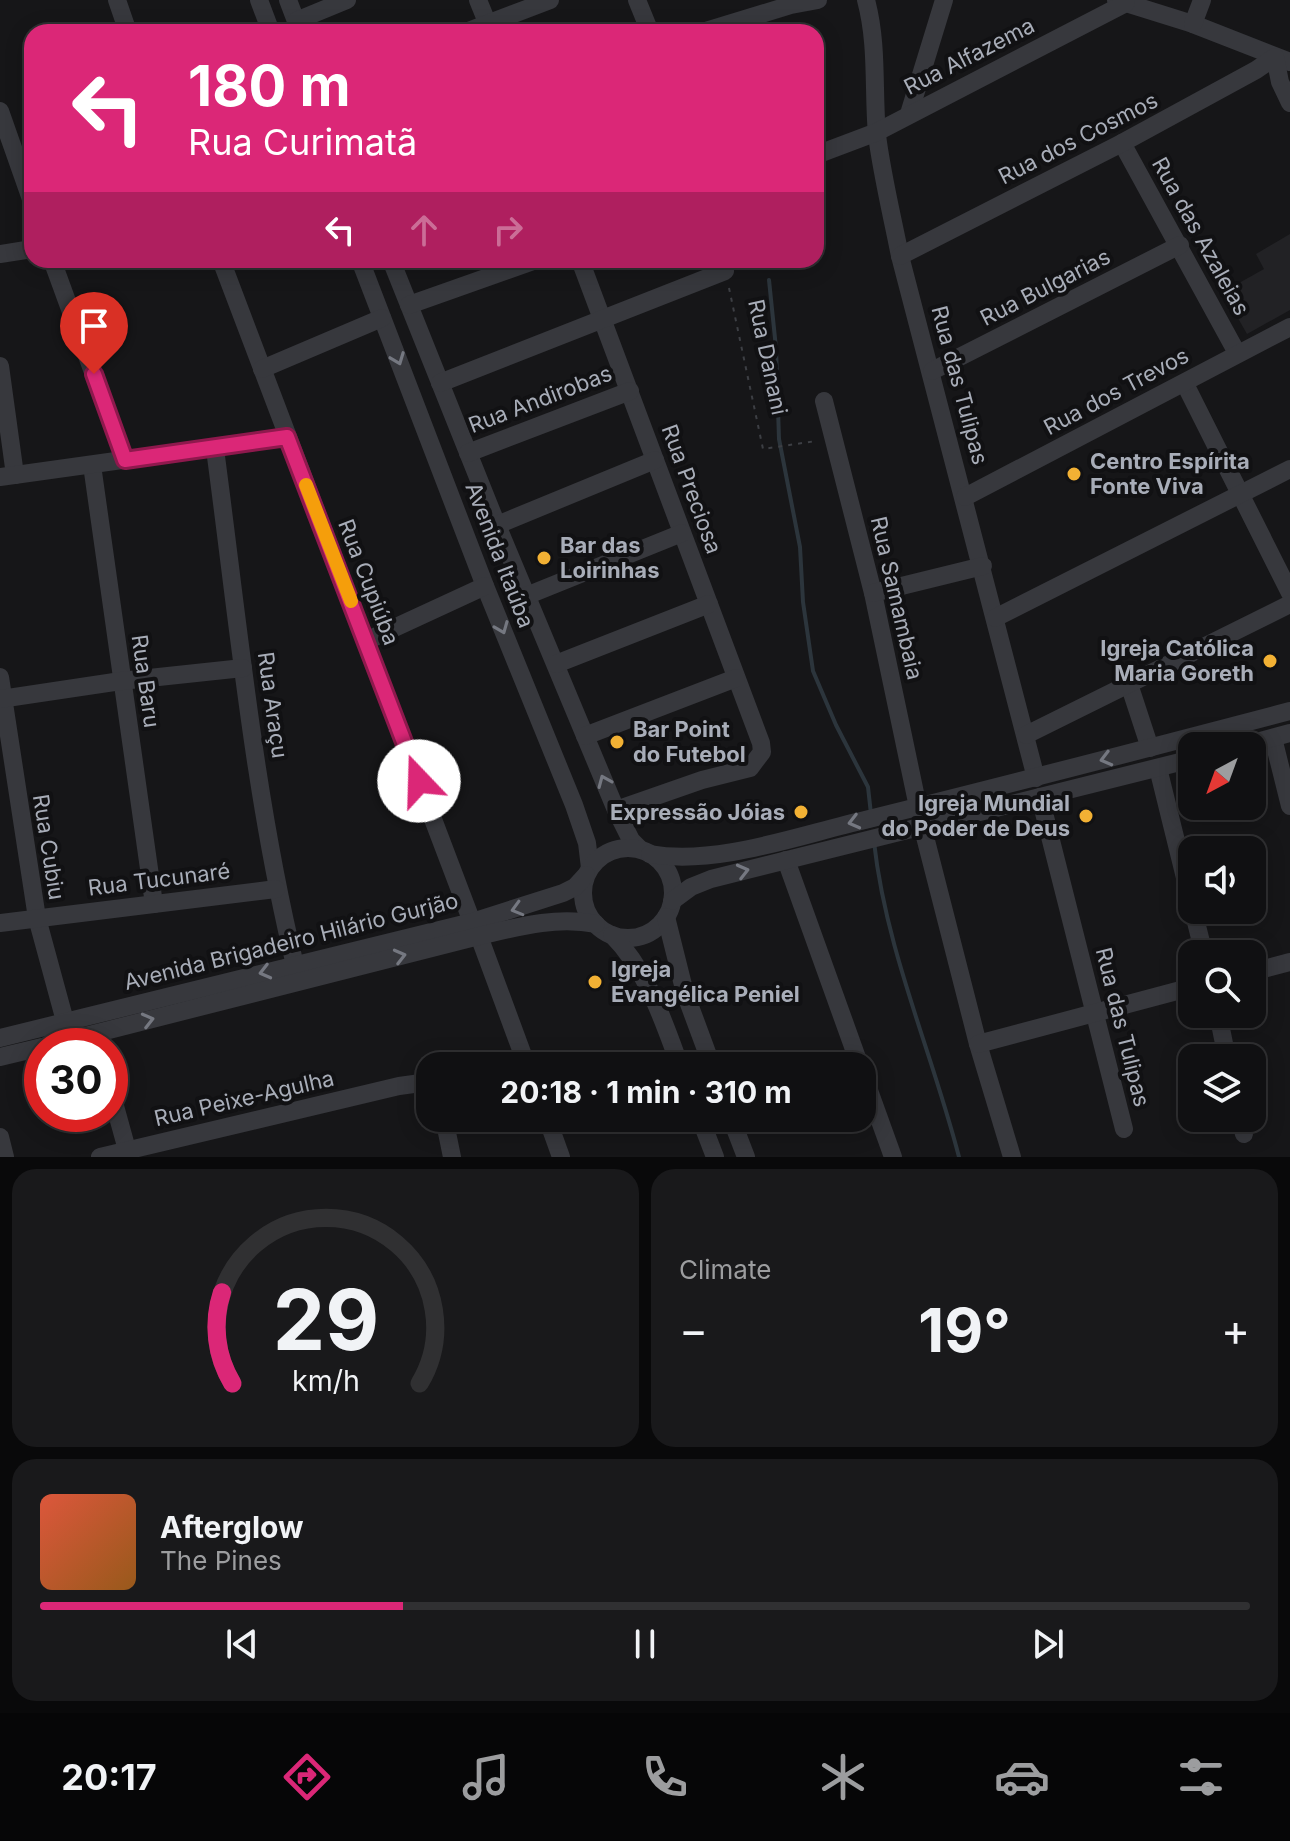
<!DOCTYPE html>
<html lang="en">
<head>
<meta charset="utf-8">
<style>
	:root { --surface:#101012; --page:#19191b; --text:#f1f3f6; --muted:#9c9d9f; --line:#303032; --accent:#db2777 }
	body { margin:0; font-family:Inter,sans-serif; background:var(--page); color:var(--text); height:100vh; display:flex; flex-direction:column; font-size:30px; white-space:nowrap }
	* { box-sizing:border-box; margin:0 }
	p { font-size:26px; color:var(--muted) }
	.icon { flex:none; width:44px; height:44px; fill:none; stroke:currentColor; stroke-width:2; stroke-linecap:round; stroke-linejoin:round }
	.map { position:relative; height:1157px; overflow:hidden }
	.details { display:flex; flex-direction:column; gap:12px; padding:12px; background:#09090a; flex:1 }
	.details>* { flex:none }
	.banner { position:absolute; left:24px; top:24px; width:800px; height:244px; border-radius:24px; box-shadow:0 4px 20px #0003,0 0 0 2px var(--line); background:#db2777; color:#fff; overflow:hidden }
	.needle { width:52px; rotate:221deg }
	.fabs { position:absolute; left:1178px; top:732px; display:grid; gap:16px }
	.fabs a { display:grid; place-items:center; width:88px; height:88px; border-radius:16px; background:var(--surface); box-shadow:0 4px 20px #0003,0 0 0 2px var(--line); font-size:40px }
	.speed { position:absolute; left:24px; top:1028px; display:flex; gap:16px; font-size:40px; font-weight:700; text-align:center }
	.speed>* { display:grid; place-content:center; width:104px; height:104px; border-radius:50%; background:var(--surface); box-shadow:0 4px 20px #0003,0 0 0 2px var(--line); line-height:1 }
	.speed .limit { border:12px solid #d22; background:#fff; color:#111 }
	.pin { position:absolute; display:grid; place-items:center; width:68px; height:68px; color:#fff; margin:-82px -34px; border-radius:50% 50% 50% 0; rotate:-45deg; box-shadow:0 0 8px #0007 }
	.pin .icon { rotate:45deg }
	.me { position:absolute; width:88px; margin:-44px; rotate:339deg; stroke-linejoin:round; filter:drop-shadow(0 0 6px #0008) }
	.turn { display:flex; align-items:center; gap:28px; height:168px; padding:0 32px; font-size:36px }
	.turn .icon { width:104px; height:104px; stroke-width:2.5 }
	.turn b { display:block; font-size:56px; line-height:68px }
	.lanes { display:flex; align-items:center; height:76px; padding:0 32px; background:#0003; justify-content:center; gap:40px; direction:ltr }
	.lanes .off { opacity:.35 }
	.big { font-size:60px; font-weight:700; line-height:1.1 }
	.details .widget { flex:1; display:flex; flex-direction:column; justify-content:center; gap:12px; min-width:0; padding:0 28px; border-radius:24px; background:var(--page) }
	.details .dial { align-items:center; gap:0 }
	.dial svg { height:208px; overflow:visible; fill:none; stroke:var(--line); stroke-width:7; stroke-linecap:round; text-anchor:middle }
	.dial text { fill:var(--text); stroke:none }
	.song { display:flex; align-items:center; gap:24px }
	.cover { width:96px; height:96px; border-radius:12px; background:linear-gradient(135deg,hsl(10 70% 55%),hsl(30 70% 35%)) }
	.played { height:8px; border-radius:4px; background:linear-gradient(90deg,var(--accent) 30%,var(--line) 30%) }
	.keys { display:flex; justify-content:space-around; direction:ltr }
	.heat { display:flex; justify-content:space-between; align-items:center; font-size:44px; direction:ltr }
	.details .tiles { flex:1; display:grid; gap:12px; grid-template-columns:1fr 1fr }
	.widget:last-child { grid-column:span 2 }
	.trip { position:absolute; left:416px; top:1052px; width:460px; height:80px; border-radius:24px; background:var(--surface); box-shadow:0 4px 20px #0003,0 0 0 2px var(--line); font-weight:700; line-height:80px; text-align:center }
	.tab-bar { display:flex; height:128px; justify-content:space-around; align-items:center; background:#060607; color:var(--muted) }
	.tab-bar .icon { width:56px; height:56px }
	.tab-bar .on { color:var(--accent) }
	.tab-bar b { font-size:36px; color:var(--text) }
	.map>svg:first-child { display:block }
	.built { fill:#222225 }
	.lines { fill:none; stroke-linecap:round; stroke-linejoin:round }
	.stream { stroke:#2c353c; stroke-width:4 }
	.path { stroke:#3d3f44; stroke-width:2; stroke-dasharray:4 6; stroke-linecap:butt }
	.minor { stroke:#37383d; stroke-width:18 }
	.oneway { stroke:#757881 }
	.route-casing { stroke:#8e194d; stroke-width:20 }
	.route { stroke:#db2777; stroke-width:14 }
	.slow { stroke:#f59e0b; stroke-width:14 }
	.poi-dot { fill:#f2b134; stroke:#111113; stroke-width:3 }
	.labels { text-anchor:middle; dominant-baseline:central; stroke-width:8; stroke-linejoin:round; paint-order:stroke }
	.street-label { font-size:22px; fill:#a8adb8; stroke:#111113 }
	.poi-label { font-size:22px; font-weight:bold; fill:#a8adb8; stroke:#111113; text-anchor:start }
</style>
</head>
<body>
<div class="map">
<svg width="1290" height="1157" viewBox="0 0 1290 1157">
	<rect width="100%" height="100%" fill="#161618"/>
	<polygon class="built" points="1290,234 1290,310 1247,334 1223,292 1264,269 1256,254"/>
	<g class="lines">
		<g class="stream">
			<polyline points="769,280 776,348 779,439 800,547 803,602 813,671 836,725 868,787 871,814"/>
			<path d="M874,842C886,951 932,1052 959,1157"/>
		</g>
		<polyline class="path" points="729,288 763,449 816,441"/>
		<g class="minor">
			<polyline points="117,0 128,32"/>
			<polyline points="259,0 271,32"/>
			<polyline points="288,0 299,29"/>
			<polyline points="478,0 491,32"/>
			<polyline points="637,0 650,32"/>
			<path d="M866,0C878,45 873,89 877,135C882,175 892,215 900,256L1036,778"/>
			<polyline points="1116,0 1193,24 1290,62"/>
			<polyline points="296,21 347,0"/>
			<polyline points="1193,24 1202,0"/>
			<polyline points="466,32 550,0"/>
			<polyline points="702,32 791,5 818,0"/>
			<polyline points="0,111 32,202"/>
			<polyline points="909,114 944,0"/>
			<polyline points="1122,143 1237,353"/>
			<polyline points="816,155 877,132 1126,3"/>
			<polyline points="0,254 32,249"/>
			<polyline points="900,256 1122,143 1256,70 1275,57 1280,82 1290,103"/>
			<polyline points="52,260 125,460"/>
			<polyline points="221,260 472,922"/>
			<polyline points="360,260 485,586 574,805 587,843 590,868"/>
			<polyline points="391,260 497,525 616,810 631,840 640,849"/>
			<polyline points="580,260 761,743 762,752 750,768 702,780 616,810"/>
			<polyline points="409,305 536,260"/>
			<polyline points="0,366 15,475"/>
			<polyline points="262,369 382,318"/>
			<polyline points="932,371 1180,245"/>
			<polyline points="440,383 725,271"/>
			<polyline points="1185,384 1290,593"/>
			<polyline points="824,401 873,593 918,807"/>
			<path d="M215,449C238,621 254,796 295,965"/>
			<polyline points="468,453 630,391"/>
			<polyline points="92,465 154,904"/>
			<polyline points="0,477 287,437"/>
			<polyline points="965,497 1290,327"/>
			<polyline points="497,525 655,460"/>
			<polyline points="873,593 983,566"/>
			<polyline points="526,596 682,533"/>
			<polyline points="995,618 1290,469"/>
			<polyline points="366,641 485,586"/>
			<polyline points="556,664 709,604"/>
			<polyline points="0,677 37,918 65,1021"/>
			<polyline points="1129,684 1150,748"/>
			<polyline points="0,699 121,681 243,668"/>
			<polyline points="1026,735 1290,604"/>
			<polyline points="585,736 736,678"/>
			<polyline points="1273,738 1290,806"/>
			<polyline points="1242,746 1290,733"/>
			<polyline points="1158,768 1192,906"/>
			<polyline points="1040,797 1124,1129"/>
			<polyline points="922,825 978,1044 1012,1157"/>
			<circle cx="628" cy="893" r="45"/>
			<path d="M650,854C717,866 799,835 865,820C1007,785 1149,748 1290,711"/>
			<polyline points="786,860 860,1066"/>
			<polyline points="672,901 691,887 711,879 1192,759"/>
			<polyline points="1193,910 1204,954"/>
			<polyline points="666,917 685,993 712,1066"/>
			<polyline points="0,923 276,889"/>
			<path d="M612,935C647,970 663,1020 680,1066"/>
			<polyline points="479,936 527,1066"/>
			<polyline points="1252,972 1290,962"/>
			<polyline points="1218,1014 1227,1058"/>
			<polyline points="0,1038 472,922 563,893 575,887 586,875"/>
			<polyline points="978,1044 1192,987"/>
			<path d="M46,1046L479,936C517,927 556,916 596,924"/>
			<polyline points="0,1057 42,1047"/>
			<polyline points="862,1071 893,1157"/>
			<polyline points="110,1088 129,1157"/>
			<polyline points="444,1118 452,1157"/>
			<polyline points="547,1118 561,1157"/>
			<polyline points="700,1118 715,1157"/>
			<polyline points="731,1118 746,1157"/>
			<polyline points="1240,1118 1244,1134"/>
			<polyline points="0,1137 5,1157"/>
			<polyline points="100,1157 399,1086 421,1083 430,1085"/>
		</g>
	</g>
	<defs><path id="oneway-chevron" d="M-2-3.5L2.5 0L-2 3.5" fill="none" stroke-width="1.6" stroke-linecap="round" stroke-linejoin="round" transform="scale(2)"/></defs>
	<g class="oneway">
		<use href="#oneway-chevron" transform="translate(398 359) rotate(69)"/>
		<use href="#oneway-chevron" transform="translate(502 628) rotate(68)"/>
		<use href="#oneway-chevron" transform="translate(1106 759) rotate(165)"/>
		<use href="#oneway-chevron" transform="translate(604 781) rotate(-113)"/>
		<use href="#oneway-chevron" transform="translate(854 822) rotate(166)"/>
		<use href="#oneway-chevron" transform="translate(743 871) rotate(-14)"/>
		<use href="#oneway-chevron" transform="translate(517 909) rotate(164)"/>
		<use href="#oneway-chevron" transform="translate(400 956) rotate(-14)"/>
		<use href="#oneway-chevron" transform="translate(265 972) rotate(166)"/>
		<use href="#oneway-chevron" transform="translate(148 1020) rotate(-14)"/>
	</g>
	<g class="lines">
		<g class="route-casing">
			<polyline id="route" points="94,374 125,460 287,437 419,781"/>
		</g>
		<use href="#route" class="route"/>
		<polyline class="slow" points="306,485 351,601"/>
	</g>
	<g class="poi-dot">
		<circle cx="1074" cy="474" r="8"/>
		<circle cx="544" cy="558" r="8"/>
		<circle cx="1270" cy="661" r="8"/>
		<circle cx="617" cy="742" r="8"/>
		<circle cx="801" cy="812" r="8"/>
		<circle cx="1086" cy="816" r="8"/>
		<circle cx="595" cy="982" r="8"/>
	</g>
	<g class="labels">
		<g class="street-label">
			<text transform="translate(969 56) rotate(-27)">Rua Alfazema</text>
			<text transform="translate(1078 138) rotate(-27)">Rua dos Cosmos</text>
			<text transform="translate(1201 236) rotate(61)">Rua das Azaleias</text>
			<text transform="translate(1045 287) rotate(-27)">Rua Bulgarias</text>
			<text transform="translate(768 357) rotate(78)">Rua Danani</text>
			<text transform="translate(960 385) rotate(75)">Rua das Tulipas</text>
			<text transform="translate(1116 391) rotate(-28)">Rua dos Trevos</text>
			<text transform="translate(540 399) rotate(-21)">Rua Andirobas</text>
			<text transform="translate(692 489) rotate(70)">Rua Preciosa</text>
			<text transform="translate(500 555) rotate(69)">Avenida Itaúba</text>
			<text transform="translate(369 582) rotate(69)">Rua Cupiúba</text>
			<text transform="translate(897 598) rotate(77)">Rua Samambaia</text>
			<text transform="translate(146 681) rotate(82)">Rua Baru</text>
			<text transform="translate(273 705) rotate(82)">Rua Araçu</text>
			<text transform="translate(49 847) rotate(81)">Rua Cubiu</text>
			<text transform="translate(159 879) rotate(-7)">Rua Tucunaré</text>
			<text transform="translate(291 941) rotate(-14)">Avenida Brigadeiro Hilário Gurjão</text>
			<text transform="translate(1123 1027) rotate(76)">Rua das Tulipas</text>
			<text transform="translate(244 1098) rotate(-13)">Rua Peixe-Agulha</text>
		</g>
		<g class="poi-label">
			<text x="1090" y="461">Centro Espírita<tspan x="1090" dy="25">Fonte Viva</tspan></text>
			<text x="560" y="545">Bar das<tspan x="560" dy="25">Loirinhas</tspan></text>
			<text x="1254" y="648" text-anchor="end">Igreja Católica<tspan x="1254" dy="25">Maria Goreth</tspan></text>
			<text x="633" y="729">Bar Point<tspan x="633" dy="25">do Futebol</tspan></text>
			<text x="1070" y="803" text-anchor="end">Igreja Mundial<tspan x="1070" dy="25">do Poder de Deus</tspan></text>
			<text x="785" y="812" text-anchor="end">Expressão Jóias</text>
			<text x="611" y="969">Igreja<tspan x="611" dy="25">Evangélica Peniel</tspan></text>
		</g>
	</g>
</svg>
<div class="fabs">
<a><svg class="needle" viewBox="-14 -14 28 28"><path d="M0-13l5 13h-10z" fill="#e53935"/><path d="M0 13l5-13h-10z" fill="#9c9d9f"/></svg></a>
<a><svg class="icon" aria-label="sound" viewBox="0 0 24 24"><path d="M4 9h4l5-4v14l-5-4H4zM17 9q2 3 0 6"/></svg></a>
<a><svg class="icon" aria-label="search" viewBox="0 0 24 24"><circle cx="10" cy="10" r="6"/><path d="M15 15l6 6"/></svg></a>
<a><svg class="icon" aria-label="layers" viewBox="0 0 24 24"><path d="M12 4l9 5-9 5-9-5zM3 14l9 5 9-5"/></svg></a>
</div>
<div class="speed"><div class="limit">30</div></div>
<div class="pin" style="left:94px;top:374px;background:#d93025"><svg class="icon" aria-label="arrive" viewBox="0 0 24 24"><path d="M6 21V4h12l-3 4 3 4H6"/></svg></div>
<svg class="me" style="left:419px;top:781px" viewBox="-20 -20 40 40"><circle r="19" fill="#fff"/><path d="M0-13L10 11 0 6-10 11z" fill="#db2777"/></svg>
<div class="trip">20:18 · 1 min · 310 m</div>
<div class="banner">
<div class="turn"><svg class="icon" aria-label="left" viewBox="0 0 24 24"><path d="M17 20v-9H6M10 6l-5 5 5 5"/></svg><div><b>180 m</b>Rua Curimatã</div></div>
<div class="lanes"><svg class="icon" aria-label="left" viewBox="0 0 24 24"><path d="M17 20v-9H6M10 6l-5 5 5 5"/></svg><svg class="icon off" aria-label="ahead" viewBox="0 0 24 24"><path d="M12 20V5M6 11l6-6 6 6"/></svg><svg class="icon off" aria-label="right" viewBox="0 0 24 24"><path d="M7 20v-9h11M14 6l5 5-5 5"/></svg></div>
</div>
</div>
<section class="details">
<div class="tiles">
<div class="widget dial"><svg viewBox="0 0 100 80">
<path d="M14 69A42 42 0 1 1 86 69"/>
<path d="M14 69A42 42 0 0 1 10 34" stroke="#db2777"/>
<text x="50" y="56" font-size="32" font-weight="700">29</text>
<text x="50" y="72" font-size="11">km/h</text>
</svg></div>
<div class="widget"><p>Climate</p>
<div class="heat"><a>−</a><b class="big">19°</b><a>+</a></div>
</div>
<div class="widget">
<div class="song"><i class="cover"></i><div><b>Afterglow</b><p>The Pines</p></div></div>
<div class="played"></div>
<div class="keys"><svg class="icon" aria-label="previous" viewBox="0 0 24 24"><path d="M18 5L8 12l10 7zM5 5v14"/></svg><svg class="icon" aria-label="pause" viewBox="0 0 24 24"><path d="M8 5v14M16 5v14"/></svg><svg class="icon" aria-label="next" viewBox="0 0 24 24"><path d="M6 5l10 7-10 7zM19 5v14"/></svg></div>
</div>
</div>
</section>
<nav class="tab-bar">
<b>20:17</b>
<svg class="icon on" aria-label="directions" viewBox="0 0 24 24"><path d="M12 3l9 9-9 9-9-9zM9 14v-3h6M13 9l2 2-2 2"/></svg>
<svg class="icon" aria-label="music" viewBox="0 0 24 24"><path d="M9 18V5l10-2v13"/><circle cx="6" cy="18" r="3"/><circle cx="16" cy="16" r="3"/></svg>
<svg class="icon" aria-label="phone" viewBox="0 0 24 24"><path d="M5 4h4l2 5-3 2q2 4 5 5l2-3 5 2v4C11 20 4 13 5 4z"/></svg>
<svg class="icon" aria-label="climate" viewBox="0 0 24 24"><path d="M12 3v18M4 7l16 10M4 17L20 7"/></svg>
<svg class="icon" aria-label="car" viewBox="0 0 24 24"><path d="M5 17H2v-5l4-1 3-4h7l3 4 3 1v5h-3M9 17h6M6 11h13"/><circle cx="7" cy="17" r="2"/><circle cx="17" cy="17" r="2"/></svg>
<svg class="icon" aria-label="filters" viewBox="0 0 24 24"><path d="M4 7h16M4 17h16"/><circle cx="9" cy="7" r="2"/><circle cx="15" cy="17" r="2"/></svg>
</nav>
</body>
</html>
